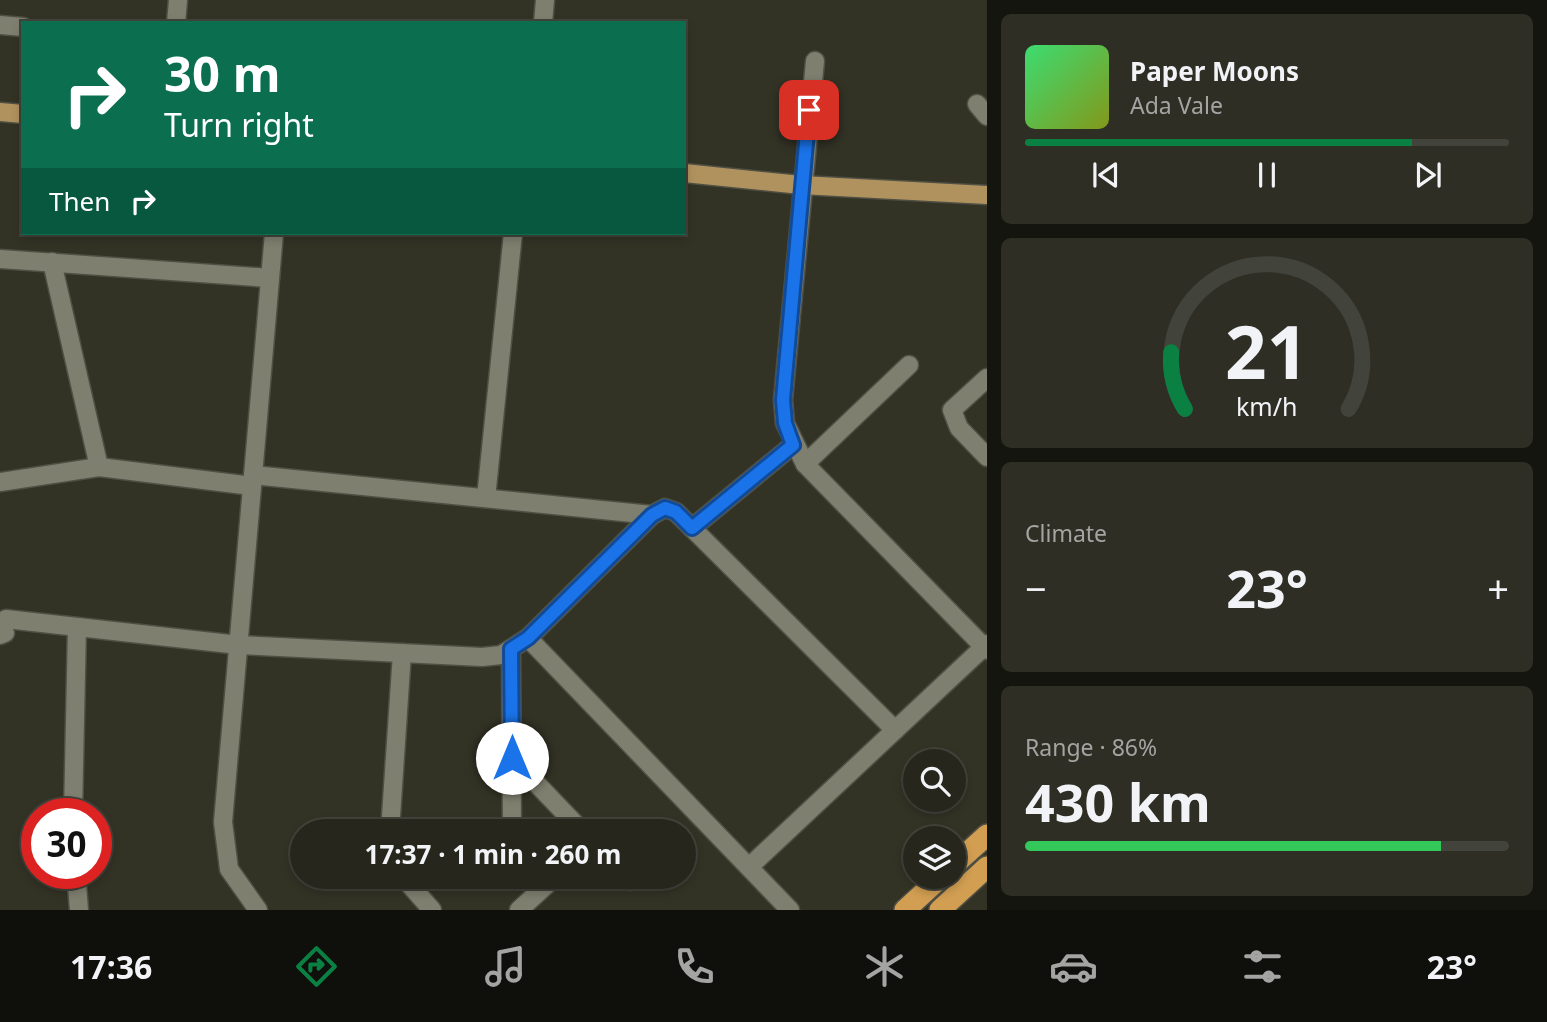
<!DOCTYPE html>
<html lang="en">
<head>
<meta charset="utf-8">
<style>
	:root { --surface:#26261c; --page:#2e2e25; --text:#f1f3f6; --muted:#a4a5a3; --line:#42433b; --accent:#0b8043 }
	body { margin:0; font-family:"Noto Sans",sans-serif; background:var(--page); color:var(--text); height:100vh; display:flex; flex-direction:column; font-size:26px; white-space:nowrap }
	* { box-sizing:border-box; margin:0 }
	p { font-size:23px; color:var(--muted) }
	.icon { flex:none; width:38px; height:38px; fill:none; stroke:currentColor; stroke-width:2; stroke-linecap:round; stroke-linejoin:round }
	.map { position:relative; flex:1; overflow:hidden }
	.details { display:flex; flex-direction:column; gap:14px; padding:14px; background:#15150f; width:560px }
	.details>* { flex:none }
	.hud { position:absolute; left:21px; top:21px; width:665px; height:214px; border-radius:0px; box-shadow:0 4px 10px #0003,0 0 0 2px var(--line); background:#0b6e4f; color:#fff; overflow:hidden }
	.tools { position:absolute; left:903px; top:749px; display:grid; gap:14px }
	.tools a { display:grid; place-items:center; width:63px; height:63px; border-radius:50%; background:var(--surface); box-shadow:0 4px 10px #0003,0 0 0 2px var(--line); font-size:35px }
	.speed { position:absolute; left:21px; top:798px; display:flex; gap:14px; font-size:35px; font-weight:700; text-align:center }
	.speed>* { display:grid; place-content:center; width:91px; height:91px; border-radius:50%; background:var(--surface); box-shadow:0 4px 10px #0003,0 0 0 2px var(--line); line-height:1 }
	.speed .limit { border:10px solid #d22; background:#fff; color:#111 }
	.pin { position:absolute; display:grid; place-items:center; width:60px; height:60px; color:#fff; margin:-30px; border-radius:14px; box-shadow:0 4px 10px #0006 }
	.me { position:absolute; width:77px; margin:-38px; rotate:0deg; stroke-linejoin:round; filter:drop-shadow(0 0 5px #0008) }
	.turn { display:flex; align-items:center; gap:24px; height:147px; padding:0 28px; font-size:32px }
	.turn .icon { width:91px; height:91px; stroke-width:2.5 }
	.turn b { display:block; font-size:49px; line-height:60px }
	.then { display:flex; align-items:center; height:66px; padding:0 28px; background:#0003; gap:14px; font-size:26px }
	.big { font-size:52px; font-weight:700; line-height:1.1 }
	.details .card { flex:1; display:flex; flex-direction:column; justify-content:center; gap:10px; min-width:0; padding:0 24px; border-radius:10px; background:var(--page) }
	.details .dial { align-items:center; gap:0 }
	.dial svg { height:182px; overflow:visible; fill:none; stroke:var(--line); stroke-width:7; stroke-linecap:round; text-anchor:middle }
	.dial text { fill:var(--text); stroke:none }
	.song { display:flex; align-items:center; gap:21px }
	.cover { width:84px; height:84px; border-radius:10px; background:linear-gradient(135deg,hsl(140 70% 55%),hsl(70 70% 35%)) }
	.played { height:7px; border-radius:4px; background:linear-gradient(90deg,var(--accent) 80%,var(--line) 80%) }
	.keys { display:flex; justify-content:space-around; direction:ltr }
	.heat { display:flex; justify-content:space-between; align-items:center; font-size:38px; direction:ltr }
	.charge { height:10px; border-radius:5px; background:linear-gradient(90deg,#34c759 86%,var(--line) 0) }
	.trip { position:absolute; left:290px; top:819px; width:406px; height:70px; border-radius:35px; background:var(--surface); box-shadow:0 4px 10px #0003,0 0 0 2px var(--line); font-weight:700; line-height:70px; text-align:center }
	.tab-bar { display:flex; height:112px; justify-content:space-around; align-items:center; background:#0f0f0b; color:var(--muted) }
	.tab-bar .icon { width:49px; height:49px }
	.tab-bar .active { color:var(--accent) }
	.tab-bar b { font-size:32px; color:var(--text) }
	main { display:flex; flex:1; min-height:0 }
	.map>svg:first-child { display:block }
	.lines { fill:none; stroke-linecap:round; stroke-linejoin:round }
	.minor-casing { stroke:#4f4f43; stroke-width:21 }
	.major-casing { stroke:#4f4f43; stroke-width:21 }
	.highway-casing { stroke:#4f4f43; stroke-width:24 }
	.minor { stroke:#7f7f70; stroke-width:18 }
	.major { stroke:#b0925e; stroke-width:18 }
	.highway { stroke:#d19e52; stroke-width:21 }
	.route-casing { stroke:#114b97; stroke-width:18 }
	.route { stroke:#1a73e8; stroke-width:12 }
</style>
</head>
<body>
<main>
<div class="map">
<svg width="987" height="910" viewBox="0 0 987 910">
	<rect width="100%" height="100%" fill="#323225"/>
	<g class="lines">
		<g class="minor-casing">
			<g id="minor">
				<polyline points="176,23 178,0"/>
				<polyline points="543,23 545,0"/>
				<polyline points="0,25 23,27"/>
				<polyline points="815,61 783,400 785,423 805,464 987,650"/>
				<polyline points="977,104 987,116"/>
				<polyline points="0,259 270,278"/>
				<polyline points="52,262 99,467"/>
				<polyline points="987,378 952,410 959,428 987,457"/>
				<polyline points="805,464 909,365"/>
				<polyline points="253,475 652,515"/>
				<polyline points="0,482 99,467 252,486"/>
				<polyline points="486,498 513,233"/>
				<polyline points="692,528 793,445"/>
				<polyline points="6,619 239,645 482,657 501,655 528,638 652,515 665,508 676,512 895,730"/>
				<polyline points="0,635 5,633"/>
				<polyline points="528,638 790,910"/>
				<polyline points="511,649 512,831"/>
				<polyline points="512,758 582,831"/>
				<polyline points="73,814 77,627"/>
				<polyline points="390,831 402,653"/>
				<polyline points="749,867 987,644"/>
				<polyline points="76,873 79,910"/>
				<polyline points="403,877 432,910"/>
				<polyline points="626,877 630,881"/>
				<polyline points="258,910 229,869 223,822 274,233"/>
				<polyline points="519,910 555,877"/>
			</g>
		</g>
		<g class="major-casing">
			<g id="major">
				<polyline points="0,112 23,114"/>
				<polyline points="684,173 801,185 987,195"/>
			</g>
		</g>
		<g class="highway-casing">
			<g id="highway">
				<polyline points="954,865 987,835"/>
				<polyline points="905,910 941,877"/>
				<polyline points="940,910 987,867"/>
			</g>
		</g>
		<use href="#minor" class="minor"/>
		<use href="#major" class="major"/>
		<use href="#highway" class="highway"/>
	</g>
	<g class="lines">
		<g class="route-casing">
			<polyline id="route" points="512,758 511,649 528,638 652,515 665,508 676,512 692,528 793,445 785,423 783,400 809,110"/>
		</g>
		<use href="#route" class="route"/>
	</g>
</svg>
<div class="tools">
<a><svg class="icon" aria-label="search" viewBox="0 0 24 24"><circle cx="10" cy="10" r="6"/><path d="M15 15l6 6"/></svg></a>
<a><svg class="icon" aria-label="layers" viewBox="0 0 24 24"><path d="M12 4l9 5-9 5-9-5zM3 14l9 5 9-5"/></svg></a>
</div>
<div class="speed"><div class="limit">30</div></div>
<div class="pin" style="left:809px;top:110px;background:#d93025"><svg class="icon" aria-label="arrive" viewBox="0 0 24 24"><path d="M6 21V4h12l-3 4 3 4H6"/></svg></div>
<svg class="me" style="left:512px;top:758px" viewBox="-20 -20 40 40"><circle r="19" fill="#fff"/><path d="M0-13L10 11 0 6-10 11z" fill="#1a73e8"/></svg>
<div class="trip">17:37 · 1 min · 260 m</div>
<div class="hud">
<div class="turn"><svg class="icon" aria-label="right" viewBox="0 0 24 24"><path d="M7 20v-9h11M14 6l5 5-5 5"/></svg><div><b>30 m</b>Turn right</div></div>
<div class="then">Then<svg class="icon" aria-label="right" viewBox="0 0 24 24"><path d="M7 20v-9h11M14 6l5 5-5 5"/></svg></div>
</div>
</div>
<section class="details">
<div class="card">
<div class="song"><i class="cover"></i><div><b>Paper Moons</b><p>Ada Vale</p></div></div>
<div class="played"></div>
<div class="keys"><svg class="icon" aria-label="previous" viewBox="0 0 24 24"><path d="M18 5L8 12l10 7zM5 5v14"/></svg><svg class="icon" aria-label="pause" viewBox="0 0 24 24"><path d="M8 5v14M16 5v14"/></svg><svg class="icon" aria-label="next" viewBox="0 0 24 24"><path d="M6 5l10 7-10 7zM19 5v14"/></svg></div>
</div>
<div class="card dial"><svg viewBox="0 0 100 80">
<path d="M14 69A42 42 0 1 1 86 69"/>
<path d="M14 69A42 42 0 0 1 8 44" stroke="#0b8043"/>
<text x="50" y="56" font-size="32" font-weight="700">21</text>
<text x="50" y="72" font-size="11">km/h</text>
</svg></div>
<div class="card"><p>Climate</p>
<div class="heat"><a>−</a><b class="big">23°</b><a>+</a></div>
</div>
<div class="card"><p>Range · 86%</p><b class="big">430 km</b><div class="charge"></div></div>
</section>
</main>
<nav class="tab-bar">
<b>17:36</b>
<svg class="icon active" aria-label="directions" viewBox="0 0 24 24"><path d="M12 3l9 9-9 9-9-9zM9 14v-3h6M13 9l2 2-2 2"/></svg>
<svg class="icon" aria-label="music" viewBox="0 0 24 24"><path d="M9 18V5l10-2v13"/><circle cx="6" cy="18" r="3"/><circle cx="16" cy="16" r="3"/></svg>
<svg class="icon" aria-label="phone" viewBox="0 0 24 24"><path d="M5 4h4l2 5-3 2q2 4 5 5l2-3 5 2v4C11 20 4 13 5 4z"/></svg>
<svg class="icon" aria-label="climate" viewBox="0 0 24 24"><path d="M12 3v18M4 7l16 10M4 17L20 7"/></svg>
<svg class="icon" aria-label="car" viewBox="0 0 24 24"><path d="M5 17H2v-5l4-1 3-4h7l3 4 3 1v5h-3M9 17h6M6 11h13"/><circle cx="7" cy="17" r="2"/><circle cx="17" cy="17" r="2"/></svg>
<svg class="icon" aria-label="filters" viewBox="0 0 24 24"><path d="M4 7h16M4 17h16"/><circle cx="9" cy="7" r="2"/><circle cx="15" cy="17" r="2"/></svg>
<b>23°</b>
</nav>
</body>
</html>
